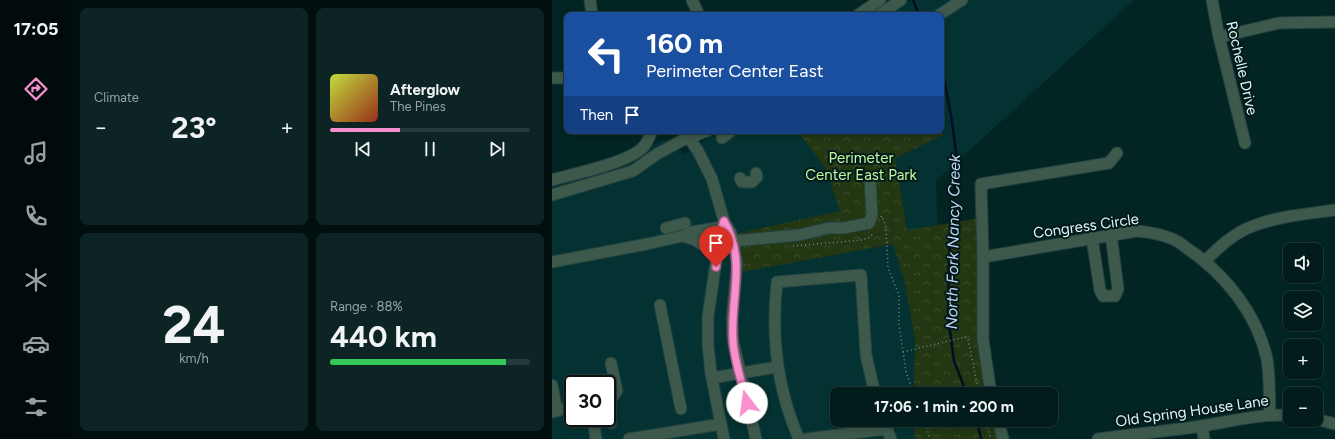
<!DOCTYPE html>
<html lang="en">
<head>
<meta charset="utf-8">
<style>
	:root { --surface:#021c1b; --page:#0c2524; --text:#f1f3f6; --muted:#96a1a3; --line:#233a3a; --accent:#f790cd }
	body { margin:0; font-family:Figtree,sans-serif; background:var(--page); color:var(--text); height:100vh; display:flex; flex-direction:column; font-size:15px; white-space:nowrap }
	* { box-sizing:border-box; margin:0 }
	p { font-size:13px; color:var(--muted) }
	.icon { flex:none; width:22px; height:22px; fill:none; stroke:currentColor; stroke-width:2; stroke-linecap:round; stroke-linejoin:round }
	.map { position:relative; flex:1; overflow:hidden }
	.sheet { display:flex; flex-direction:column; gap:8px; padding:8px; background:#010f0f; width:480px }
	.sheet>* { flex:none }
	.banner { position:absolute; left:12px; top:12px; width:380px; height:122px; border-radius:8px; box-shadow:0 2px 6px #0003,0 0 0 1px var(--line); background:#1a4fa0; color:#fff; overflow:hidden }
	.buttons { position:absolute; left:731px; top:243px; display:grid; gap:8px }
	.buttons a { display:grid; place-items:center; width:40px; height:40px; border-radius:8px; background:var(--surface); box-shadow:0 2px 6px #0003,0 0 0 1px var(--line); font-size:20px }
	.speed { position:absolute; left:12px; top:375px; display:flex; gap:8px; font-size:20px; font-weight:700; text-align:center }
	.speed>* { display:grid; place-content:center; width:52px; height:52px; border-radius:50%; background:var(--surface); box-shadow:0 2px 6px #0003,0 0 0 1px var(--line); line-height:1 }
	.speed .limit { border:2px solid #111; border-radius:6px; background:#fff; color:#111 }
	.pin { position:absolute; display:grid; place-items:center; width:34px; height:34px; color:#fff; margin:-41px -17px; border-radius:50% 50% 50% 0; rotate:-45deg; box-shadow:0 0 4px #0007 }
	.pin .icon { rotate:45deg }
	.me { position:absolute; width:44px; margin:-22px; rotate:345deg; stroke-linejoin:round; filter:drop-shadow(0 0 3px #0008) }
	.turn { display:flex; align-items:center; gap:14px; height:84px; padding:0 16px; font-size:18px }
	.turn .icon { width:52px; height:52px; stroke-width:2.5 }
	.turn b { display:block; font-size:28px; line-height:34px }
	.then { display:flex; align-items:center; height:38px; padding:0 16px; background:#0003; gap:8px; font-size:15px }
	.big { font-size:30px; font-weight:700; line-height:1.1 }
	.sheet .widget { flex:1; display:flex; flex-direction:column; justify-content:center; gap:6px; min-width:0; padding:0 14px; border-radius:8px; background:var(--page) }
	.sheet .dial { align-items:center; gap:0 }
	.dial b { font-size:52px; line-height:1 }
	.song { display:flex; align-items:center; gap:12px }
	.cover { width:48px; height:48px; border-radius:6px; background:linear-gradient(135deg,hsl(70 70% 55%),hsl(10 70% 35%)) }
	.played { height:4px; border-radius:2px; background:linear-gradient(90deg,var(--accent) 35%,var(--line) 35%) }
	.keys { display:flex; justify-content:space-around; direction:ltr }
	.heat { display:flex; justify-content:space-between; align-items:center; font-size:22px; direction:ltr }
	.charge { height:6px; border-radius:3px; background:linear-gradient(90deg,#34c759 88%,var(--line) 0) }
	.sheet .tiles { flex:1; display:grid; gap:8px; grid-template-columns:repeat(2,1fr) }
	.trip { position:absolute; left:278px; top:387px; width:228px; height:40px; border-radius:8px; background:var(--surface); box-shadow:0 2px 6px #0003,0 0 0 1px var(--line); font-weight:700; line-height:40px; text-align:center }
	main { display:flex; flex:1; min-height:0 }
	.dock { display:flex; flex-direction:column; width:72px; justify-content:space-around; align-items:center; background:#010b0b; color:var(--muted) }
	.dock .icon { width:28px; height:28px }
	.dock .on { color:var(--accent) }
	.dock b { font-size:18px; color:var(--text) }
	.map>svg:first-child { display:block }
	.built { fill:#043232; fill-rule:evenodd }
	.park { fill:url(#park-crowns) }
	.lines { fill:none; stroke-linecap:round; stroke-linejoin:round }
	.stream { stroke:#000f26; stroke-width:2.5 }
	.minor-casing { stroke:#214241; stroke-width:13 }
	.path { stroke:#6f8c8b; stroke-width:1.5; stroke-dasharray:1 3; stroke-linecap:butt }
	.minor { stroke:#3c594b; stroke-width:11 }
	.route-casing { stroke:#a15e85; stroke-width:10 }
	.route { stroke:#f790cd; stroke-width:7 }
	.labels { text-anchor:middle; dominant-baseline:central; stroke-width:4; stroke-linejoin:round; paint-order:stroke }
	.street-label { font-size:15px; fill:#def5f4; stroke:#031a1a }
	.park-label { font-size:15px; fill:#c3f7a1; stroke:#031a1a }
	.water-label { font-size:16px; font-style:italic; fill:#c2daf9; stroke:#031a1a }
</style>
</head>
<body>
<main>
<nav class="dock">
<b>17:05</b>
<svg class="icon on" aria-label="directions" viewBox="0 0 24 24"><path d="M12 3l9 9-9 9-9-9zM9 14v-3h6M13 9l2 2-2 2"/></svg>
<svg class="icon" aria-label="music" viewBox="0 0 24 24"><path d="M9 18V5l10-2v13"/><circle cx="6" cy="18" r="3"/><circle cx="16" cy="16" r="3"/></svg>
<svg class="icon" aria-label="phone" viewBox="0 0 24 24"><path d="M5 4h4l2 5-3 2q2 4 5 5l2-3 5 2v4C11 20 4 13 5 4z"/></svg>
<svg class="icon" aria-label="climate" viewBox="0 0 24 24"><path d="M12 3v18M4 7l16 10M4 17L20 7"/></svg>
<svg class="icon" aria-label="car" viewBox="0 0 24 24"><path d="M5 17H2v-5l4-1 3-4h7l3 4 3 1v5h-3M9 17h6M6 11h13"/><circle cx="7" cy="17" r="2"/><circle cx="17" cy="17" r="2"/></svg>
<svg class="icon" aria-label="filters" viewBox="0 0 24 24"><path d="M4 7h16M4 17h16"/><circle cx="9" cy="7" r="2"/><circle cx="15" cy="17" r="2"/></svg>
</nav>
<section class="sheet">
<div class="tiles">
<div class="widget"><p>Climate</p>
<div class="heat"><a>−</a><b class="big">23°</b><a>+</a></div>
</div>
<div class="widget">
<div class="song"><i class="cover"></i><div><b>Afterglow</b><p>The Pines</p></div></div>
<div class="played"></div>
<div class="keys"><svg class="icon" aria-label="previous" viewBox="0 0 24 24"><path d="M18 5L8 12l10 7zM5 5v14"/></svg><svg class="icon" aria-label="pause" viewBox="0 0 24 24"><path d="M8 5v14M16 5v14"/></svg><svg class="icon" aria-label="next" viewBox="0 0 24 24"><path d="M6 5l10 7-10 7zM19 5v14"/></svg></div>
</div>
<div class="widget dial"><b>24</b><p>km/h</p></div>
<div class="widget"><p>Range · 88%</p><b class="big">440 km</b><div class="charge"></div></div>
</div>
</section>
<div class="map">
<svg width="783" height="439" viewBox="0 0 783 439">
	<defs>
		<pattern id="park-crowns" width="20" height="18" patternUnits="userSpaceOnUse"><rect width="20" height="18" fill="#233713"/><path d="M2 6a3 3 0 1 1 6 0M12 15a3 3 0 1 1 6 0" fill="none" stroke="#384b2a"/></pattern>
	</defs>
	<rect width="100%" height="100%" fill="#022524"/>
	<path class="built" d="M360,0H582L384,181L391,394H285V420H392L401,439H0V186L73,164L111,139L133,154L165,131H389V15H337ZM21,384H55V418H21Z"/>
	<g class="park">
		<polygon points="389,128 391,135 343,158 355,230 428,218 434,340 444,394 362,394 363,340 353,283 341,244 185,273 183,234 288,211 273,167 245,131 389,131"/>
		<polygon points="361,420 449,420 452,439 363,439"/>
	</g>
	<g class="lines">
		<g class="stream">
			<polyline points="361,0 367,15"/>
			<polyline points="389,65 399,115 405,160 397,257 396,317 402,361 415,394"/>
			<polyline points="425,420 429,439"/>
		</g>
		<g class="minor-casing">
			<g id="minor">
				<polyline points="38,0 40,15"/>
				<polyline points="140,0 147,15"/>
				<polyline points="660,0 667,37 693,143"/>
				<polyline points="306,15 328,0"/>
				<polyline points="327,15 349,0"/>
				<polyline points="387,15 410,0"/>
				<polyline points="667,37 727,23 783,22"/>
				<polyline points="0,78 15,78"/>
				<polyline points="132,131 146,151 160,179 172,221 179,233 182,244 185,265 180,319 181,341 204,439"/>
				<polyline points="170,138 179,131"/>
				<polyline points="188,178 190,182 200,182 205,177 204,173"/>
				<path d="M0,180C21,174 81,162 93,145C96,141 98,135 100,131"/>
				<polyline points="0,195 81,171 105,154 131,140 155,131"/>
				<polyline points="172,221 168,234 156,317 156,345 159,374 172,439"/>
				<polyline points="114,228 133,223"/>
				<polyline points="131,236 143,240 166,255"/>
				<polyline points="540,238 548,290 551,296 563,296 566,289 559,234"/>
				<polyline points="181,241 247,235 277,228 292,228 317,223 320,215 318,179"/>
				<path d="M431,257L585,231C596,232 608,234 618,238C625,240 631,245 636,249C673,274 705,314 715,359C718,377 717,396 718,414"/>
				<path d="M653,261C667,247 682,233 701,226C726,216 756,214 783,210"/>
				<polyline points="0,262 95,244 131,236 139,232 170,227"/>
				<polyline points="108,305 129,409"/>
				<polyline points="160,378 225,367"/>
				<polyline points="0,385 5,411"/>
				<polyline points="439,394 431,340 431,257 429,184 557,163 565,153"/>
				<polyline points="55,401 59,399 65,391 59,363"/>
				<polyline points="55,411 59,423"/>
				<polyline points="0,412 21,407"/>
				<polyline points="41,418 44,439"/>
				<polyline points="764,419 783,424"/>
				<polyline points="446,420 451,439"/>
				<polyline points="650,426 652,439"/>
				<polyline points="335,429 339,439"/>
				<polyline points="77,439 169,424"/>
				<path d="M247,439C225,389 219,336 225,282L309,275L314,355L323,394"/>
				<polyline points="254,439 335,429 332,420"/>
				<path d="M546,439C581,434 616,431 650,426C680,421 708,414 738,415"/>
			</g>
		</g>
		<g class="path">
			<polyline points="329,217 330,216 334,227 336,268 347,295 347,324 354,372 362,394"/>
			<polyline points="241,246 309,240 319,237 321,232"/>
			<polyline points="351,352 413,337 416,339 427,394"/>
			<polyline points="372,420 378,439"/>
			<polyline points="433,420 439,439"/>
		</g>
		<use href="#minor" class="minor"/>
	</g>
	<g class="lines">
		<g class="route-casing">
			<path id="route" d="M164,267L168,234L172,221C195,261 178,298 181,340C182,361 190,382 195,403"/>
		</g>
		<use href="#route" class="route"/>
	</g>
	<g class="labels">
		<g class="street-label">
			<text transform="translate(690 68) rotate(77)">Rochelle Drive</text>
			<text transform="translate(534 226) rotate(-8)">Congress Circle</text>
			<text transform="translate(640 411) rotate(-8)">Old Spring House Lane</text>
		</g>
		<g class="park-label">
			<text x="309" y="158">Perimeter<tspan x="309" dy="17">Center East Park</tspan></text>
		</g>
		<g class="water-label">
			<text transform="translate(401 242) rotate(-89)">North Fork Nancy Creek</text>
		</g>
	</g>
</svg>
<div class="buttons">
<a><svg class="icon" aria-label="sound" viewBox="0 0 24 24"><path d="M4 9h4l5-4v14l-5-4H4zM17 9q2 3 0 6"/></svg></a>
<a><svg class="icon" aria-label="layers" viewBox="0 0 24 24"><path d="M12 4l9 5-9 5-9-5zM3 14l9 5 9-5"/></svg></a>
<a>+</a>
<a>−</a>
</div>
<div class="speed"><div class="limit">30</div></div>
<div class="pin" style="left:164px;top:267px;background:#d93025"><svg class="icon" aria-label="arrive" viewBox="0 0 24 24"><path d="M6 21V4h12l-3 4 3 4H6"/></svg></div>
<svg class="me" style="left:195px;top:403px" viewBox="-20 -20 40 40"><circle r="19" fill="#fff"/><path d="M0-13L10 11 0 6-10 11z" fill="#f790cd"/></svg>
<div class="trip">17:06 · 1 min · 200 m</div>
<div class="banner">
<div class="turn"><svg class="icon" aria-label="left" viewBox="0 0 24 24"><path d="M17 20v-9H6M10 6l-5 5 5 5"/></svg><div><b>160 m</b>Perimeter Center East</div></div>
<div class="then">Then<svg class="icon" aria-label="arrive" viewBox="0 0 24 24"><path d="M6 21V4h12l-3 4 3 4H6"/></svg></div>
</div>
</div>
</main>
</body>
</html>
